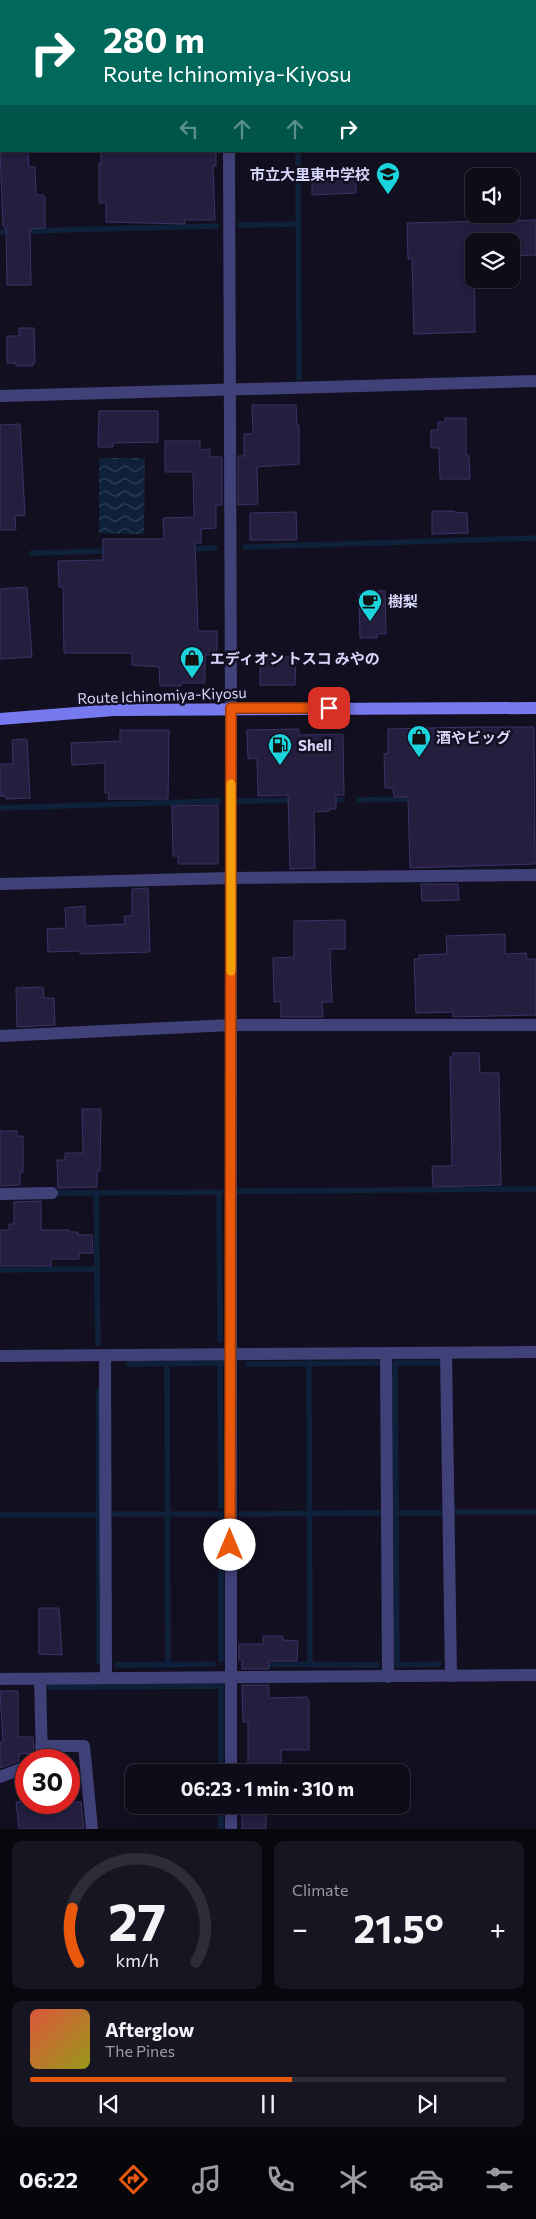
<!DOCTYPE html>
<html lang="en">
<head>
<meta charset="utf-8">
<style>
	:root { --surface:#0e0c18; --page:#171521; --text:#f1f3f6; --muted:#9b9ba2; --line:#2e2c37; --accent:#ea580c }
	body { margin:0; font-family:Commissioner,"Noto Sans JP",sans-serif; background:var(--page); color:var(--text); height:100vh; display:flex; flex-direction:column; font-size:19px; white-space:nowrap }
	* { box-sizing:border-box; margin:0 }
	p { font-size:16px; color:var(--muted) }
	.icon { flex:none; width:28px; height:28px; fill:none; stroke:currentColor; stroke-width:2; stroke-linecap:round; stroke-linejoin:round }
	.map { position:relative; height:1829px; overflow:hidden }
	.panel { display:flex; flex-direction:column; gap:12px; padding:12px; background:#08070d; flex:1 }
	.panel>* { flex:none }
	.guide { position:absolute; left:0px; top:0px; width:536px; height:152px; box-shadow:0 2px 8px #0003,0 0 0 1px var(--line); background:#00695c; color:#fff; overflow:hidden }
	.buttons { position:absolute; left:465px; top:168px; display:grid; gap:10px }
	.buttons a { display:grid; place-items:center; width:55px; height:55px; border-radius:10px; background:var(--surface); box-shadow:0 2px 8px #0003,0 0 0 1px var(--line); font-size:25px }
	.speed { position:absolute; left:15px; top:1749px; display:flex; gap:10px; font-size:25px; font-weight:700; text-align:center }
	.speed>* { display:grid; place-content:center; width:65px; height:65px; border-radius:50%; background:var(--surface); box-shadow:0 2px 8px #0003,0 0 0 1px var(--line); line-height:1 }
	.speed .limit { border:8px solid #d22; background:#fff; color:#111 }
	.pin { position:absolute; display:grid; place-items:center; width:42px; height:42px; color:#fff; margin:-21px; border-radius:10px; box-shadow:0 2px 8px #0006 }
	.me { position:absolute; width:55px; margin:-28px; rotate:0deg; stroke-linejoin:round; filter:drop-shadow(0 0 4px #0008) }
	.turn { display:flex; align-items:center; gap:18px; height:105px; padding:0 20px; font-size:22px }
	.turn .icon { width:65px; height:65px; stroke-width:2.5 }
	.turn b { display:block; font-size:35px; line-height:42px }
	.lanes { display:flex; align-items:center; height:48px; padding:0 20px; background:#0003; justify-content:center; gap:25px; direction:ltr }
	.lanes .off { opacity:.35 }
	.big { font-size:38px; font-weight:700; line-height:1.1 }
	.panel .card { flex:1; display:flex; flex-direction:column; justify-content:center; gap:8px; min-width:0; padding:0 18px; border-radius:10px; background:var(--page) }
	.panel .dial { align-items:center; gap:0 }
	.dial svg { height:130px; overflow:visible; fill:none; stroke:var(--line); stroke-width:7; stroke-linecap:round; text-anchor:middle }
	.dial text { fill:var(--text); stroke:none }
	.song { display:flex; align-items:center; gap:15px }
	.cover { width:60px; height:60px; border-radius:8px; background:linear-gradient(135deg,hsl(10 70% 55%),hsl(60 70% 35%)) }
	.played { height:5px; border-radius:2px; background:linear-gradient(90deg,var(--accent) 55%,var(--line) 55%) }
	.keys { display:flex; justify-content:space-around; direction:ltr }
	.heat { display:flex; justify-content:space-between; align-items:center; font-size:28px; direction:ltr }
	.panel .tiles { flex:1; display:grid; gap:12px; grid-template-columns:1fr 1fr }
	.card:last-child { grid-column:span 2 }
	.trip { position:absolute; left:125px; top:1764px; width:285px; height:50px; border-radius:10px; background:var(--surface); box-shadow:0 2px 8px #0003,0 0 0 1px var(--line); font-weight:700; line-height:50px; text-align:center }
	.tab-bar { display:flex; height:80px; justify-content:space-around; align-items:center; background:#06050a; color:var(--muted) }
	.tab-bar .icon { width:35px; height:35px }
	.tab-bar .selected { color:var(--accent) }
	.tab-bar b { font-size:22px; color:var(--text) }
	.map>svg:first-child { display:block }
	.water { fill:url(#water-waves) }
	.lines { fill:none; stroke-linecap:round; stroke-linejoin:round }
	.stream { stroke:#0f213a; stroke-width:5.5 }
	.building { fill:#241e3f; stroke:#3b3368 }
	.minor { stroke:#41417a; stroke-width:12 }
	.secondary { stroke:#777aee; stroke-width:12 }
	.route-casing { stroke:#983908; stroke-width:12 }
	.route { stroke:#ea580c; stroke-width:9 }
	.slow { stroke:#f59e0b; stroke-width:9 }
	.labels { text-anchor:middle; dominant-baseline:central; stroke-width:5; stroke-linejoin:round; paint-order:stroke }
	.poi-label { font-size:15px; font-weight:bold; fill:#d7d5fa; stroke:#121020; text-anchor:start }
	.street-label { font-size:15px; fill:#d7d5fa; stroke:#121020 }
</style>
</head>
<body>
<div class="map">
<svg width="536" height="1829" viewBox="0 0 536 1829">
	<defs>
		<pattern id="water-waves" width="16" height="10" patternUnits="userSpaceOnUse" patternTransform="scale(1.25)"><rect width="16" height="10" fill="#0f213a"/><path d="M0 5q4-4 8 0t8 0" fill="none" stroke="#314057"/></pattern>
	</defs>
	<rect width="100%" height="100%" fill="#121020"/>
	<polygon class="water" points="99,458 145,458 144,534 99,533"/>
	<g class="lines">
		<g class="stream">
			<polyline points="296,0 296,1"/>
			<polyline points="298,151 299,378"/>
			<polyline points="240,225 298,224"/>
			<polyline points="25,231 216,226"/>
			<polyline points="0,232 13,232"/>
			<polyline points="245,547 536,538"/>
			<polyline points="189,549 215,548"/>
			<polyline points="32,553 110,551"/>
			<polyline points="328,800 342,800"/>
			<polyline points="359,800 414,799"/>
			<polyline points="239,801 294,800"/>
			<polyline points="0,808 219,801"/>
			<polyline points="239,1191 536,1189"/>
			<polyline points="219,1192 220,1340"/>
			<polyline points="57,1193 221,1192"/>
			<polyline points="96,1193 98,1343"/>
			<polyline points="0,1270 97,1269"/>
			<polyline points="220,1363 221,1506"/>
			<polyline points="309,1363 310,1664"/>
			<polyline points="438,1363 395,1363 397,1665 439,1664"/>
			<polyline points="129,1364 222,1363"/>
			<polyline points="167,1364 168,1665"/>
			<polyline points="248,1364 377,1363"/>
			<polyline points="99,1391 99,1662"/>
			<polyline points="453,1507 453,1512 536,1512"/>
			<polyline points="395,1513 440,1513"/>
			<polyline points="114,1514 222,1514"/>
			<polyline points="221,1514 221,1660"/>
			<polyline points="241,1514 379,1513"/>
			<polyline points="0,1515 100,1515"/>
			<polyline points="262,1664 377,1665"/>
			<polyline points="117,1665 213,1664"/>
			<polyline points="49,1687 221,1686 221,1772"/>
			<polyline points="221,1805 221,1829"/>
		</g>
	</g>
	<g class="building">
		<polygon points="0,151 28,151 29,167 35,167 36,195 43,195 45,197 45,228 30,229 31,285 7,285 6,229 3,226"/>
		<polygon points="101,151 216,151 216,166 213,166 215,220 185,220 185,224 106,222 106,203 99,203 99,163 101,163"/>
		<polygon points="356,170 356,193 312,195 312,171"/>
		<polygon points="536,220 536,255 511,256 511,241 474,241 475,332 414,334 412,259 408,259 407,223"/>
		<polygon points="19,328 34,328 35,363 33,363 33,366 16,366 16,363 7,363 7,336 19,336"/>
		<polygon points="252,405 296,405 297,425 299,425 299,464 257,467 258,504 238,505 238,456 244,456 244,434 251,434 253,432"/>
		<polygon points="99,411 158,411 158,442 113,443 113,447 98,447"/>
		<polygon points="445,418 466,418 466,454 469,456 470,479 440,479 439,448 431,448 431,430 438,430 438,422 445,422"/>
		<polygon points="20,424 25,515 15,516 16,530 0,530 0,425"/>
		<polygon points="165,441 200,441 200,450 210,449 210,457 222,457 222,505 216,505 216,528 201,529 201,543 195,543 198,631 217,631 217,655 205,655 205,683 181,683 181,686 160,686 159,667 132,665 132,653 64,653 63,587 59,587 58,561 103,560 103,539 164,539 163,518 194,517 193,472 165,472"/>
		<polygon points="432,511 454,511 454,512 467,513 468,533 432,534"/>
		<polygon points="296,512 297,540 250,540 250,513"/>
		<polygon points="27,587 32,657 0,659 0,589"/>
		<polygon points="368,591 385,591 386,634 377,634 377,638 360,638 359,594 368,593"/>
		<polygon points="264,656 296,657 295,685 260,685 260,667 262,667"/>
		<polygon points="474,727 534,727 535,864 410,868 408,797 394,797 393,788 385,788 384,754 388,753 388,729"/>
		<polygon points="299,729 299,735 343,734 344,795 336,795 336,809 329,809 329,811 314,812 315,868 290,869 288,795 258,796 257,758 248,759 247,730"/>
		<polygon points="120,730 169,730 168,799 108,799 109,793 105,793 105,763 72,765 71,743 120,741"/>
		<polygon points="27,739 30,798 6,799 6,796 0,796 0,764 13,764 12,740"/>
		<polygon points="218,805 218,864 178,864 178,856 173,856 172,806"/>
		<polygon points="421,884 458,884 459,900 422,901"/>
		<polygon points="148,888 150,952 80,954 80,951 48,952 47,929 66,928 65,908 85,906 85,926 125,924 124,916 132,916 132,889"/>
		<polygon points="345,920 345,949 330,949 332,1002 322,1002 323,1017 281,1017 281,1002 274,1002 273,958 294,957 294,921"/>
		<polygon points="505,934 505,954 526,953 527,959 536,959 536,1015 453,1017 453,1012 416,1013 414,959 419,959 419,955 447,954 446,936"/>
		<polygon points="43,987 44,998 54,998 55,1025 17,1027 16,988"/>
		<polygon points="453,1053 479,1053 480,1073 499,1073 501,1185 433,1187 432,1166 452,1166 450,1057 453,1057"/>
		<polygon points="82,1109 101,1109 100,1171 97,1171 97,1187 58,1188 57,1160 65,1160 65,1153 83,1153"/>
		<polygon points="0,1131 17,1131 17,1136 23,1136 23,1172 20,1172 20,1185 0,1186"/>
		<polygon points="41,1201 41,1230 69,1230 69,1232 78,1232 78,1235 92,1235 93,1253 79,1253 79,1259 51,1259 51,1266 0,1266 0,1230 9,1230 9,1224 14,1224 14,1202"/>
		<polygon points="39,1608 59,1608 62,1655 39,1654"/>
		<polygon points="263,1636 283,1636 283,1640 298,1641 297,1661 269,1661 269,1669 242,1669 242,1660 239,1660 239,1644 263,1644"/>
		<polygon points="242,1685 269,1685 269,1698 307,1697 308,1701 309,1701 309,1750 281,1750 281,1767 248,1767 248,1722 243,1722"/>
		<polygon points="0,1691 18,1691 18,1737 33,1737 34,1753 19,1754 19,1761 0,1768 0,1742 3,1742"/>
		<polygon points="16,1802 81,1802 84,1829 19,1829"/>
		<rect x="242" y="1810" width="24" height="19"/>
	</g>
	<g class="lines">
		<g class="minor">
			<polyline points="228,0 228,1"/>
			<polyline points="308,0 308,1"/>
			<polyline points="0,65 1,65"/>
			<polyline points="229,151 231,708 231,1772"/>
			<polyline points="0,396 536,381"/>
			<polyline points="0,884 231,878 536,875"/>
			<polyline points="0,1036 231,1025 536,1025"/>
			<polyline points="0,1194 52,1193"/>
			<polyline points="386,1353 388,1677"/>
			<polyline points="446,1353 451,1676"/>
			<polyline points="0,1356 536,1352"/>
			<polyline points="105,1356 106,1678"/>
			<polyline points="0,1679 536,1675"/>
			<polyline points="40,1679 42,1760"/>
			<polyline points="41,1746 84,1746 92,1829"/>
			<polyline points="0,1777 26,1767"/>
			<polyline points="231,1805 231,1829"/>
		</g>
		<polyline class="secondary" points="0,719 114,710 536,708"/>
	</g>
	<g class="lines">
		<g class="route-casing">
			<polyline id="route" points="230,1545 231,708 329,708"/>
		</g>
		<use href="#route" class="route"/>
		<polyline class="slow" points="231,971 231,784"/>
	</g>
	<defs>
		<g id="school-pin" transform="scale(1.25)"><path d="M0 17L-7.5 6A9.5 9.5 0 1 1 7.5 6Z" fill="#1cd4de" stroke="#121020"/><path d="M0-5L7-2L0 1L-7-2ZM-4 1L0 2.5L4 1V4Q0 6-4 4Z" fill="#111"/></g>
		<g id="cafe-pin" transform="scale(1.25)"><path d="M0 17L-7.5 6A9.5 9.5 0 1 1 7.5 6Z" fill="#1cd4de" stroke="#121020"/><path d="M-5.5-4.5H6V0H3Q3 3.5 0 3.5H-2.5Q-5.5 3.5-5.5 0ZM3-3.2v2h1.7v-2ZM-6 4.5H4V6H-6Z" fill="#111"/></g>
		<g id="shop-pin" transform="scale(1.25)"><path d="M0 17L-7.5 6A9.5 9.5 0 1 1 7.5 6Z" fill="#1cd4de" stroke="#121020"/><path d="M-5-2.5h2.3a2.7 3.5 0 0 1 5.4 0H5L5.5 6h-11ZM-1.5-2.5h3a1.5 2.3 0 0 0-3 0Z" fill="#111"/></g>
		<g id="fuel-pin" transform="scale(1.25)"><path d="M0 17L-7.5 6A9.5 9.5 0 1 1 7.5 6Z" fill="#1cd4de" stroke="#121020"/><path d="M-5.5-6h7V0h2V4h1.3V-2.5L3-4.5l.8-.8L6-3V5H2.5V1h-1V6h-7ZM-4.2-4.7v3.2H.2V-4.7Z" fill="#111"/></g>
	</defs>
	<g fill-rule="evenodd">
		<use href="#school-pin" x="388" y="174"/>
		<use href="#cafe-pin" x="370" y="601"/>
		<use href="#shop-pin" x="192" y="658"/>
		<use href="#shop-pin" x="419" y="737"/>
		<use href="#fuel-pin" x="280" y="745"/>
	</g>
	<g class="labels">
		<g class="poi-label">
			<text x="370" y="174" text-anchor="end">市立大里東中学校</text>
			<text x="388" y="601">樹梨</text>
			<text x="210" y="658">エディオン トスコ みやの</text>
			<text x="436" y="737">酒やビッグ</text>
			<text x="298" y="745">Shell</text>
		</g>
		<g class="street-label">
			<text transform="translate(162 695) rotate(-2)">Route Ichinomiya-Kiyosu</text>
		</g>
	</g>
</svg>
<div class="buttons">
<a><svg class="icon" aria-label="sound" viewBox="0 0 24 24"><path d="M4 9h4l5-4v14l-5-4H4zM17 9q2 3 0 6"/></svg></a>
<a><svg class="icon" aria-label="layers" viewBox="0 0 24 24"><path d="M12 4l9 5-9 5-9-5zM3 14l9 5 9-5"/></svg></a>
</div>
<div class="speed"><div class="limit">30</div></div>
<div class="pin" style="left:329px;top:708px;background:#d93025"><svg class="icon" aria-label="arrive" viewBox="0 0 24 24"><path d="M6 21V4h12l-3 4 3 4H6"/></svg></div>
<svg class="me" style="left:230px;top:1545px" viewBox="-20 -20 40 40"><circle r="19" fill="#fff"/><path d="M0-13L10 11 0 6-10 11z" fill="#ea580c"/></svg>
<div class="trip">06:23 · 1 min · 310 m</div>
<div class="guide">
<div class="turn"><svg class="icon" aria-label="right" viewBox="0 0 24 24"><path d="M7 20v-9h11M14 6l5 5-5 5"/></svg><div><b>280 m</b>Route Ichinomiya-Kiyosu</div></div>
<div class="lanes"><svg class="icon off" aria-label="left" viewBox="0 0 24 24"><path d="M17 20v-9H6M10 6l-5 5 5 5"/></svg><svg class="icon off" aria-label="ahead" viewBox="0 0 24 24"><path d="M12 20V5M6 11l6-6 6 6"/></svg><svg class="icon off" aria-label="ahead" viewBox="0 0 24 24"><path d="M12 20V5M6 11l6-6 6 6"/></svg><svg class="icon" aria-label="right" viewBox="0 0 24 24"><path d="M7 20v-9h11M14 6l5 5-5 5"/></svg></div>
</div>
</div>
<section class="panel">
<div class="tiles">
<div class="card dial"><svg viewBox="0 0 100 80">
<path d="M14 69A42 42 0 1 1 86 69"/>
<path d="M14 69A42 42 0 0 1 10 36" stroke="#ea580c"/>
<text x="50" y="56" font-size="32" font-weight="700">27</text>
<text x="50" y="72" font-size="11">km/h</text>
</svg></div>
<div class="card"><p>Climate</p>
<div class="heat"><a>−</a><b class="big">21.5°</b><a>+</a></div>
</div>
<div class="card">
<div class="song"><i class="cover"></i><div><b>Afterglow</b><p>The Pines</p></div></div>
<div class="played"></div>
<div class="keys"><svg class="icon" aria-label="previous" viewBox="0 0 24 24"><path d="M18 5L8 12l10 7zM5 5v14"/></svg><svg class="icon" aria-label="pause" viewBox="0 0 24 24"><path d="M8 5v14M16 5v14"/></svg><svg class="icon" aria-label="next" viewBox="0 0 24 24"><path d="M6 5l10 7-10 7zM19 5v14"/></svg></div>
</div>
</div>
</section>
<nav class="tab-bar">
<b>06:22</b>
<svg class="icon selected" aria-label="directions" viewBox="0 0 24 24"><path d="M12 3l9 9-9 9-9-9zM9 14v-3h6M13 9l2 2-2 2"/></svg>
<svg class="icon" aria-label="music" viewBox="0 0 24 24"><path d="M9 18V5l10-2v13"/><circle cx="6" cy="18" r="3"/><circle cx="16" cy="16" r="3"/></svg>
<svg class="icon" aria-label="phone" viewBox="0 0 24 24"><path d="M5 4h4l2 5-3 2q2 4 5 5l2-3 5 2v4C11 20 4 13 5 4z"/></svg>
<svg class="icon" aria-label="climate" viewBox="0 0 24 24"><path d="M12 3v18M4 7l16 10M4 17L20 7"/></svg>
<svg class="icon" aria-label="car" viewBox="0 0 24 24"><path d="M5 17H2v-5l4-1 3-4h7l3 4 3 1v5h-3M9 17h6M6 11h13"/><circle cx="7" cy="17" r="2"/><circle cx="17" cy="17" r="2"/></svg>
<svg class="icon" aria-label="filters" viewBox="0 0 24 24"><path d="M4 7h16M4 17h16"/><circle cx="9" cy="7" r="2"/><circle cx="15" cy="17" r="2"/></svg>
</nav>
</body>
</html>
